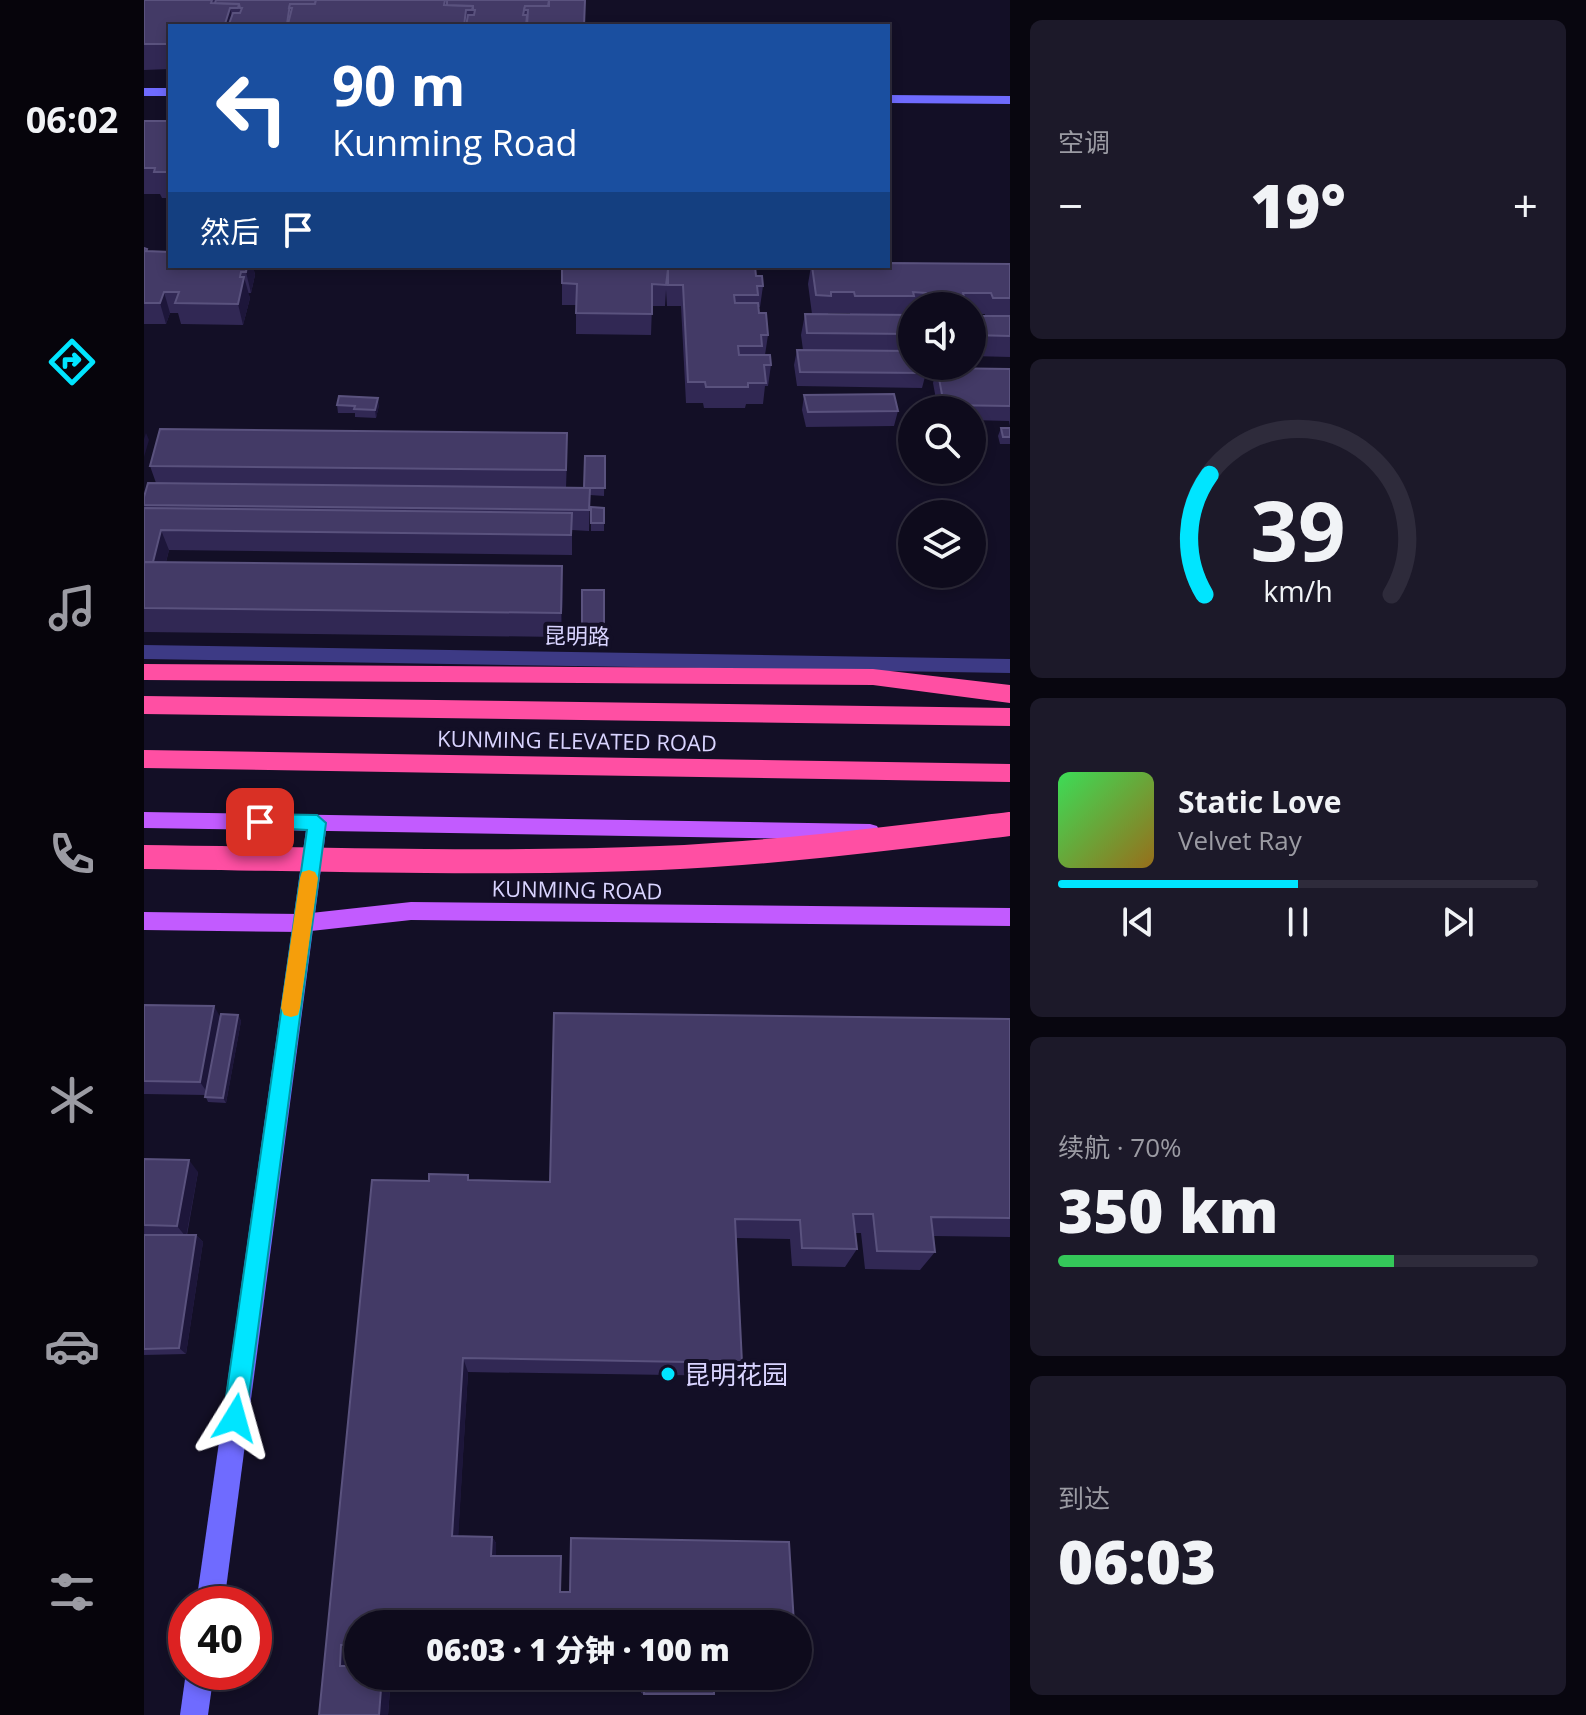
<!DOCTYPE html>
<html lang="zh">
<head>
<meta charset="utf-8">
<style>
	:root { --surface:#0e0b1c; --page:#1c1929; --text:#f1f3f6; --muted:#9b9ba3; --line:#2e2b3b; --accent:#00e5ff }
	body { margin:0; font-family:"Open Sans","Noto Sans SC",sans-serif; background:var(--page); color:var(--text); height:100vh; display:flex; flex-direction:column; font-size:30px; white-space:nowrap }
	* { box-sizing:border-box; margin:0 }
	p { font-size:26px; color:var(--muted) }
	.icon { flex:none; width:44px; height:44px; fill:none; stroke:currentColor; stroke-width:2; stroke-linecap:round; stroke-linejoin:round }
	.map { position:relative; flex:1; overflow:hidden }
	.side { display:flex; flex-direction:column; gap:20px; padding:20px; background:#08060f; width:576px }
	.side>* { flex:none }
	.banner { position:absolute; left:24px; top:24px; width:722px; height:244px; border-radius:0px; box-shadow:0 4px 12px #0003,0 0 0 2px var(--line); background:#1a4fa0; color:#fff; overflow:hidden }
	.tools { position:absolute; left:754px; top:292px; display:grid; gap:16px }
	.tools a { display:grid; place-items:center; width:88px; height:88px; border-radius:50%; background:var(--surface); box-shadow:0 4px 12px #0003,0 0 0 2px var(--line); font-size:40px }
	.speed { position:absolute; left:24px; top:1586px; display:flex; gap:16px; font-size:40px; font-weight:700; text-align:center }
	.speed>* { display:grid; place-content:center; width:104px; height:104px; border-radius:50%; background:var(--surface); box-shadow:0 4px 12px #0003,0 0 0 2px var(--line); line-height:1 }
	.speed .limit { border:12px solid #d22; background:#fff; color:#111 }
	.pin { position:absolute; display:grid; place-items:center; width:68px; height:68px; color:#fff; margin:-34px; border-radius:16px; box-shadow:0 4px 12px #0006 }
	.me { position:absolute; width:88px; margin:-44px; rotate:8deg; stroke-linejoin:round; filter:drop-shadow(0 0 6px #0008) }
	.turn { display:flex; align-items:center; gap:28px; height:168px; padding:0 32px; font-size:36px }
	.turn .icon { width:104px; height:104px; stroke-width:2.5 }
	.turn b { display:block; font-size:56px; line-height:68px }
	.then { display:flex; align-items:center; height:76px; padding:0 32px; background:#0003; gap:16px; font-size:30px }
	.big { font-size:60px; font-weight:800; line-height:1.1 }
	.side .widget { flex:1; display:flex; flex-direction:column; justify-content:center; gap:12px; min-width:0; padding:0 28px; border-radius:12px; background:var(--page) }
	.side .dial { align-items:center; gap:0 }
	.dial svg { height:208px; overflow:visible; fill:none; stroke:var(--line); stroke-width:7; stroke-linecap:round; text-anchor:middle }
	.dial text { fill:var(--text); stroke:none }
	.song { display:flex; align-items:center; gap:24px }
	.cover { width:96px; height:96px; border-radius:12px; background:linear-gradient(135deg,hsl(130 70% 55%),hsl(40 70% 35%)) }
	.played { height:8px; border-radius:4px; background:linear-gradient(90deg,var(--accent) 50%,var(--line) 50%) }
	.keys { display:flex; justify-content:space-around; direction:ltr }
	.heat { display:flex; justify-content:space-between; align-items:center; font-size:44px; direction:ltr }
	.charge { height:12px; border-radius:6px; background:linear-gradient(90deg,#34c759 70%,var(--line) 0) }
	.trip { position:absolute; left:200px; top:1610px; width:468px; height:80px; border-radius:40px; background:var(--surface); box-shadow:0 4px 12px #0003,0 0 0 2px var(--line); font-weight:800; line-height:80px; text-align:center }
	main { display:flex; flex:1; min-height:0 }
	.tabs { display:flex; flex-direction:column; width:144px; justify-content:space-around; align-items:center; background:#06040b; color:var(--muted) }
	.tabs .icon { width:56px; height:56px }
	.tabs .on { color:var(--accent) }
	.tabs b { font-size:36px; color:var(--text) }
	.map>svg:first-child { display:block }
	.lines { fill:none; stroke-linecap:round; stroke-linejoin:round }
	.street { fill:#3d3a85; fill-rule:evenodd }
	.secondary { fill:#6f6bff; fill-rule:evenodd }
	.primary { fill:#c25bff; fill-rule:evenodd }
	.highway { fill:#ff4fa3; fill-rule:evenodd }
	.highway-bridge { stroke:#ff4fa3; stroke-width:24 }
	.wall { fill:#312854; fill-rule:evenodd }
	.shaded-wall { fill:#1d163a }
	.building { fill:#433a66; stroke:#5a527e; stroke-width:2 }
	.route { fill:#00e5ff; stroke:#0095a6; stroke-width:2 }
	.slow { fill:#f59e0b }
	.poi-dot { fill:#00e5ff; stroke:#130f26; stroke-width:3 }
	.labels { text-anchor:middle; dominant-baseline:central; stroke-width:8; stroke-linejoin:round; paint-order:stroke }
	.street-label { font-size:22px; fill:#d9d4ff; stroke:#130f26 }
	.near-poi-label { font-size:26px; fill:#d9d4ff; stroke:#130f26; text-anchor:start }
</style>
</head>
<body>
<main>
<nav class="tabs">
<b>06:02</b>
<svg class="icon on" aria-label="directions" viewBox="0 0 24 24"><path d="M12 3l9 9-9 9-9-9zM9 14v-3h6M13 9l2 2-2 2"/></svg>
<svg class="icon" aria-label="music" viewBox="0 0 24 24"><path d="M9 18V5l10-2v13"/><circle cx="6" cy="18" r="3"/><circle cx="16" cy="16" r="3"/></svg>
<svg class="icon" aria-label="phone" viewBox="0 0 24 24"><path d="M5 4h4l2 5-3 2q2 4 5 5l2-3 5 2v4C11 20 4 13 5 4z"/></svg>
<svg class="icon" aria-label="climate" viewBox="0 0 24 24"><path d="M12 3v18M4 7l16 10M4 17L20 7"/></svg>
<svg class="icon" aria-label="car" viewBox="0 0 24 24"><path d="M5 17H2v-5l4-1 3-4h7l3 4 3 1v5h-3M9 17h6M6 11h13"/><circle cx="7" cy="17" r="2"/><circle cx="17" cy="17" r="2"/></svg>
<svg class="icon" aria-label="filters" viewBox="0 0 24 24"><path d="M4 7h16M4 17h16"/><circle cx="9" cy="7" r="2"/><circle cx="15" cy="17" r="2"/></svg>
</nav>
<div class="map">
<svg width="866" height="1715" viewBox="0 0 866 1715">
	<rect width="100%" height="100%" fill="#130f26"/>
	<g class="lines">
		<polygon class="street" points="0,645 866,659 866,673 0,659"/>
		<g class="secondary">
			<rect x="0" y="88" width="26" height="8"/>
			<polygon points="744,95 866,96 866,104 744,103"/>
			<polygon points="173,815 180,817 183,823 80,1604 52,1604 163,823 166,817"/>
			<polygon points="42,1672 70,1672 64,1715 36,1715"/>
		</g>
		<g class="primary">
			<polygon points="0,812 726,824 733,826 736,832 733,838 726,840 0,828"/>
			<polygon points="267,902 866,908 866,926 267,920 158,932 0,930 0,912 158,914"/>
		</g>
		<g class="highway">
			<polygon points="0,664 729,669 866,685 866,703 729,685 0,680"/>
			<polygon points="0,696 866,708 866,726 0,714"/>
			<polygon points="0,750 866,764 866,782 0,768"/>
		</g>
		<path class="highway-bridge" d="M0,857C172,859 344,865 516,858C633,853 750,838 866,824"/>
	</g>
	<g class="wall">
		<polygon points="0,0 441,0 441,26 26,26 26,69 0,70"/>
		<polygon points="0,121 26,121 26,198 18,198 16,194 0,194"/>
		<polygon points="0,248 3,249 4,251 109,266 111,275 107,293 104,293 106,298 99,325 37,324 34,313 26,313 22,324 0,324"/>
		<path d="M866,264V357L828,356V316H841V314H828V306H768V314H765V315H768V366L782,373L778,388L653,386L650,365L653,350H659L657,335L661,314H668L664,284L667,266ZM684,313H706V314H684Z"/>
		<polygon points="418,266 612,276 619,286 616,307 615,307 615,313 624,335 621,355 627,365 624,386 621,386 619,404 602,404 601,408 560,408 559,403 542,403 537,306 523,306 522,290 521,306 508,306 507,335 432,334 432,305 418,305"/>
		<polygon points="793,368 866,369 866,426 865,421 828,420 828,410 794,410 789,383"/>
		<polygon points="660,395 754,411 750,426 662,427 658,410"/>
		<polygon points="193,405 235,405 232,418 211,417 211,413 194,413"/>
		<polygon points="857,428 866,428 866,444 856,444 854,436"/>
		<polygon points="461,456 460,496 446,495 445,531 428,530 428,555 25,550 22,562 419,590 417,637 0,632 0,497 12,483 6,466 423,458 422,488 440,488"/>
		<polygon points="447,507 460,508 460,531 447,531"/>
		<polygon points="438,590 460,590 460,634 438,635"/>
		<polygon points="0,1005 76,1017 94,1015 97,1021 82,1103 64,1102 61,1095 0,1094"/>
		<polygon points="866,1019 866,1237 789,1236 791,1252 776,1270 721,1269 717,1233 711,1233 713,1249 701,1267 648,1266 646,1239 592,1238 598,1363 591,1376 324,1372 314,1536 348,1537 352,1543 352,1556 417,1556 417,1592 650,1624 214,1624 214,1646 209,1646 208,1666 214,1676 247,1676 244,1715 175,1715 326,1180 406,1182"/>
		<polygon points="0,1159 54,1172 43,1235 52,1235 59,1242 42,1354 0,1355"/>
		<polygon points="497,1676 570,1676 500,1694 497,1693"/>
	</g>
	<g class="shaded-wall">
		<polygon points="86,8 90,26 81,24"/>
		<polygon points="103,266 109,266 111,275 107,293 102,272"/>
		<polygon points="97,272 99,282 100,277 106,298 99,325 94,304"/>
		<polygon points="20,292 26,313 22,324 16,303"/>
		<polygon points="234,398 235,405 232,418 231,410"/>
		<polygon points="2,433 5,440 0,457 0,439"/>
		<polygon points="17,530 25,550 16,585 8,565"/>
		<polygon points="418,566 419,590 417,637 417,613"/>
		<polygon points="70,1006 78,1020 65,1095 56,1082"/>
		<polygon points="94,1015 97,1021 82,1103 79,1098"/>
		<polygon points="45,1160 54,1172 42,1237 33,1226"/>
		<polygon points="52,1235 59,1242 42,1354 35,1348"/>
		<polygon points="319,1358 324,1372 314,1542 308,1536"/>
		<polygon points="348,1537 352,1543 352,1561 347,1556"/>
		<polygon points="197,1645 209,1646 208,1666 196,1666"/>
		<polygon points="238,1676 247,1676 244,1715 235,1715"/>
		<polygon points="342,1676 346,1676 346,1688 341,1690"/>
	</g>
	<g class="building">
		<polygon points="0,0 68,0 67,3 95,4 94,8 86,8 81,24 110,26 26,26 26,44 0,44"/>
		<polygon points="72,0 172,0 171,4 146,4 143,24 129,24 129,26 85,24 89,13 96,13 98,8 96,8 95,4 71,3"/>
		<polygon points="172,0 301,0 300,5 329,6 328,10 322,10 320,26 129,26 129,24 144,24 148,8 145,8 146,4 171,4"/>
		<polygon points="302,0 405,0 404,6 381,6 379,15 383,15 382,26 322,26 324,15 330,15 331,10 329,10 329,6 303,5 303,1"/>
		<polygon points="405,0 441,0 440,26 383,26 384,10 380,10 381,6 405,6"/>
		<polygon points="0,121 26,121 26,172 10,172 11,168 0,168"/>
		<polygon points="0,248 3,249 2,251 26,252 26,266 103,266 102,272 97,272 96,277 100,277 94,304 31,303 35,292 20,292 16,303 0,303"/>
		<polygon points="744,263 866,264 866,298 849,298 847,293 819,293 820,297 783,297 782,293 769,292 770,296 711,296 710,292 687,292 687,296 672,295 668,266 744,266"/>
		<polygon points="418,266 611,266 612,276 618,276 619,286 613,286 614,295 590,295 591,303 614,303 615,313 622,313 624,335 617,335 618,346 594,346 595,355 626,355 627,365 620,365 622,383 604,383 604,387 562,387 561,382 544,382 539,285 524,285 524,269 522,285 508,284 508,314 432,313 433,284 418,283"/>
		<polygon points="661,314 768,315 768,334 663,333"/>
		<polygon points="828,316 866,316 866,336 828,335"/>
		<polygon points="653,350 768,351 768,366 780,366 782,373 656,372"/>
		<polygon points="793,368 866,369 866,406 800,405"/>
		<polygon points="750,394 754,411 664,412 660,395"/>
		<polygon points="195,396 234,398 231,410 210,409 211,406 193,405"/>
		<polygon points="857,428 866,428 866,437 859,437"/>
		<polygon points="16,429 423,433 422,470 6,466"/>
		<polygon points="441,456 461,456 461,488 440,488"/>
		<polygon points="4,483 446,488 445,510 0,505 0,497"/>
		<polygon points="447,507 460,508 460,523 447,523"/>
		<polygon points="0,508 428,513 427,535 17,530 9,562 0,562"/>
		<polygon points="0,562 418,566 417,613 0,608"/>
		<rect x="438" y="590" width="22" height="37"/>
		<polygon points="0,1005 70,1006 56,1082 0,1081"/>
		<polygon points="410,1013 866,1019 866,1218 787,1217 791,1252 733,1251 729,1214 709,1214 713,1249 658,1248 656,1220 591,1219 598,1363 319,1358 308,1536 348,1537 347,1556 417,1556 416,1592 426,1592 427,1538 645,1542 650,1624 214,1624 214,1645 197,1645 196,1666 214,1666 214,1676 238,1676 235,1715 175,1715 228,1180 285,1181 285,1174 324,1175 324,1180 406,1182"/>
		<polygon points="77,1014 94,1015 79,1098 61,1097"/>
		<polygon points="0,1159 45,1160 33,1226 0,1225"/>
		<polygon points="0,1235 52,1235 35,1348 0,1349"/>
		<polygon points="271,1676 342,1676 341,1690 270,1688"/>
		<rect x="500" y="1676" width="70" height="18"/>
	</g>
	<polygon class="route" points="116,814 173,815 182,823 102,1418 99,1427 91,1430 83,1427 79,1418 163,830 109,827 107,822 109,817"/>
	<polygon class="slow" points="165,870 171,872 174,878 156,1008 154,1015 147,1017 140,1015 137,1008 156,878 158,872"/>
	<circle class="poi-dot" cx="524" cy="1374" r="8"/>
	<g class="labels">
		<g class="street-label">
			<text transform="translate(433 635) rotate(1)">昆明路</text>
			<text transform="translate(433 740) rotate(1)">KUNMING ELEVATED ROAD</text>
			<text transform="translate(433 889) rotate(1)">KUNMING ROAD</text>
		</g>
		<g class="near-poi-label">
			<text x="540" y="1374">昆明花园</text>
		</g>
	</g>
</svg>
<div class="tools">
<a><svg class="icon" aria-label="sound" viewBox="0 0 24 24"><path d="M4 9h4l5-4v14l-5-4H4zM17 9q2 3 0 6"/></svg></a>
<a><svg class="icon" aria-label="search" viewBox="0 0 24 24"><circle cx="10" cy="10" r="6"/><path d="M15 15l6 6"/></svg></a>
<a><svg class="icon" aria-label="layers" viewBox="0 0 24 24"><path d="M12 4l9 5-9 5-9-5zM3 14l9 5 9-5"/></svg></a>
</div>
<div class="speed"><div class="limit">40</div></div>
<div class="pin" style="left:116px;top:822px;background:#d93025"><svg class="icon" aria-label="arrive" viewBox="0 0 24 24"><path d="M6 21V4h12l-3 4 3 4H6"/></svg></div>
<svg class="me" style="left:91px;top:1418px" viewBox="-20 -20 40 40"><path d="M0-17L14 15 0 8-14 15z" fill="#00e5ff" stroke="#fff" stroke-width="4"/></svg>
<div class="trip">06:03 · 1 分钟 · 100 m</div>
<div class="banner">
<div class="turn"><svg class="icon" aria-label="left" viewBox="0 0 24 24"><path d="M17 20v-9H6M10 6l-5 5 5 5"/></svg><div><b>90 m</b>Kunming Road</div></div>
<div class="then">然后<svg class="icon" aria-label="arrive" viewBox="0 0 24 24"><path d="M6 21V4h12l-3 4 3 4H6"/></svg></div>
</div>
</div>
<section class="side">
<div class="widget"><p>空调</p>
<div class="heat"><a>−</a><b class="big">19°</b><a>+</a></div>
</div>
<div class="widget dial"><svg viewBox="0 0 100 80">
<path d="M14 69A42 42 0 1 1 86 69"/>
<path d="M14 69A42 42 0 0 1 16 23" stroke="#00e5ff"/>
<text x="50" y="56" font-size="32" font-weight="700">39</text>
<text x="50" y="72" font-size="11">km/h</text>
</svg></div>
<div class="widget">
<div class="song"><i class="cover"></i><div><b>Static Love</b><p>Velvet Ray</p></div></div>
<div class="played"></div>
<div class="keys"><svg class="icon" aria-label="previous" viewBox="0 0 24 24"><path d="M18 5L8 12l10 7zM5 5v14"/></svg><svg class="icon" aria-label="pause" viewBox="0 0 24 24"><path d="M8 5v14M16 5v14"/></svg><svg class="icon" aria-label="next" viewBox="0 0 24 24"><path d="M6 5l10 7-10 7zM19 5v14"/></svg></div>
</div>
<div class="widget"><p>续航 · 70%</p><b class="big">350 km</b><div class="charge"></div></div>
<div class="widget"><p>到达</p><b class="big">06:03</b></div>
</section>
</main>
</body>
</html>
